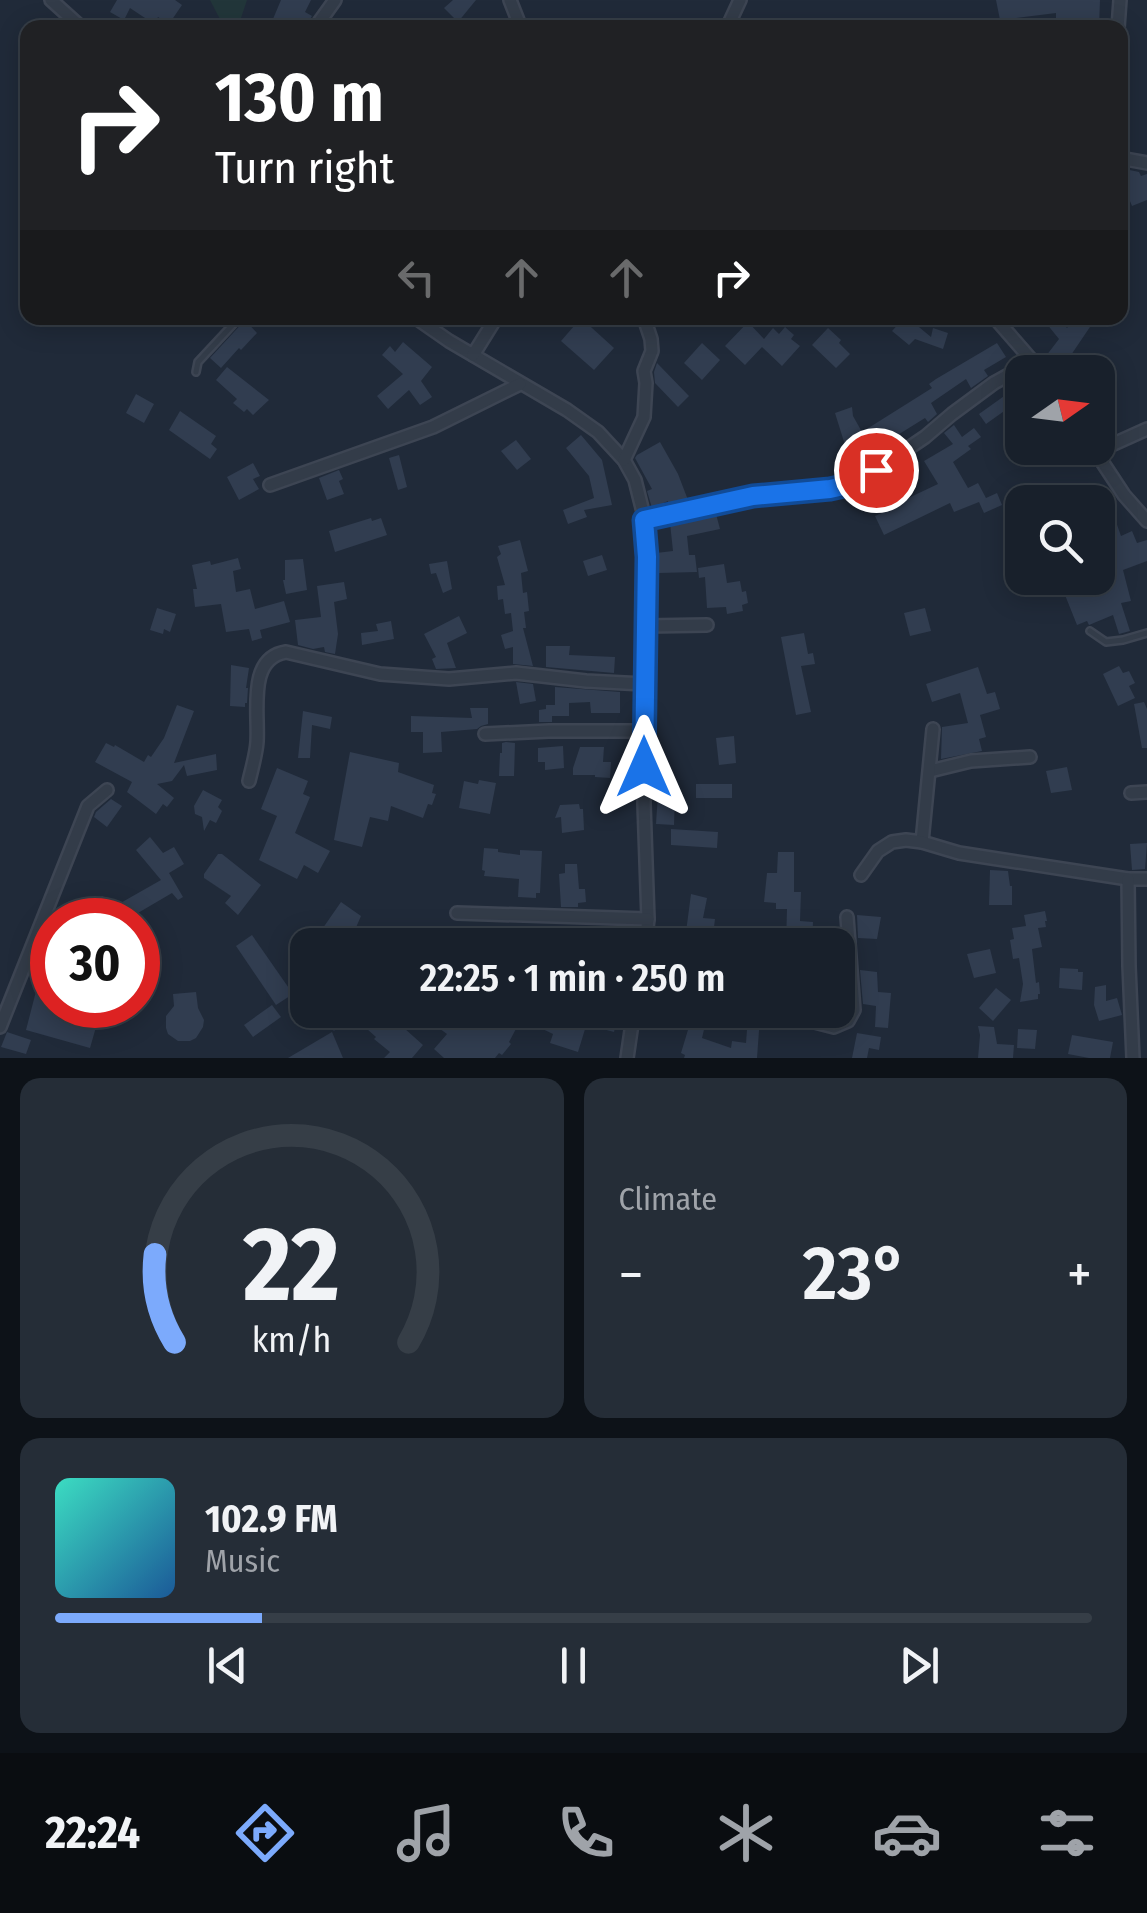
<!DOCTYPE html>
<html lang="en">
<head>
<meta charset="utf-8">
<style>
	:root { --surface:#18202b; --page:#252d37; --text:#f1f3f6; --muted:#9fa3a9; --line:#363e47; --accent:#7caafc }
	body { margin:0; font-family:"Fira Sans Condensed",sans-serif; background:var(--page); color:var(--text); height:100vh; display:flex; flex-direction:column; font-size:38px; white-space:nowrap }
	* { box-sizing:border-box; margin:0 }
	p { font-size:32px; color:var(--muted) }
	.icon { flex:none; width:55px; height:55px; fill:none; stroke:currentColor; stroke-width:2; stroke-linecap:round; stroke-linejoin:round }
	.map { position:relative; height:1058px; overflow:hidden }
	.panel { display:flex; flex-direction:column; gap:20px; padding:20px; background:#0d1218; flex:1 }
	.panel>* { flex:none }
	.hud { position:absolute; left:20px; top:20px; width:1108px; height:305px; border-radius:20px; box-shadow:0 5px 25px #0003,0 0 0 2px var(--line); background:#202124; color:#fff; overflow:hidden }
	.needle { width:65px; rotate:76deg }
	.fabs { position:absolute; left:1005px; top:355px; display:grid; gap:20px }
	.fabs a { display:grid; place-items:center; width:110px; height:110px; border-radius:20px; background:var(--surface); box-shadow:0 5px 25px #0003,0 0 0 2px var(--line); font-size:50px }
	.speed { position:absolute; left:30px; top:898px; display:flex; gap:20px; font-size:50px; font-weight:700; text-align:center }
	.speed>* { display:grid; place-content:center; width:130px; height:130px; border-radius:50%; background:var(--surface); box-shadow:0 5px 25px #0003,0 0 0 2px var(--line); line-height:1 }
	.speed .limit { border:15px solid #d22; background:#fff; color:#111 }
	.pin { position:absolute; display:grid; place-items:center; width:85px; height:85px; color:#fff; margin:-42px; border:5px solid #fff; border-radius:50%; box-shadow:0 2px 10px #0007 }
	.me { position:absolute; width:110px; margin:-55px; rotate:0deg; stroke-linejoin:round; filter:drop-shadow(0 0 8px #0008) }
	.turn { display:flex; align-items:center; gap:35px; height:210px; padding:0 30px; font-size:45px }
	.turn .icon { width:130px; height:130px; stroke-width:2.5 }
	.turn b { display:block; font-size:70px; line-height:85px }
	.lanes { display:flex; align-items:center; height:95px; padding:0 30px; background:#0003; justify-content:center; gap:50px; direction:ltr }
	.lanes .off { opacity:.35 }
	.big { font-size:75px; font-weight:600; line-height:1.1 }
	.panel .tile { flex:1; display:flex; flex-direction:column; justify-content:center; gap:15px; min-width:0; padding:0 35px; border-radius:20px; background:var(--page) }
	.panel .dial { align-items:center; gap:0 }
	.dial svg { height:260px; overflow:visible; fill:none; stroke:var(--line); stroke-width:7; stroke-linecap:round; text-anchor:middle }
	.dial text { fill:var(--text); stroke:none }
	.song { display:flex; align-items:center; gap:30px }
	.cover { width:120px; height:120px; border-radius:15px; background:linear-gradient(135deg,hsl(170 70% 55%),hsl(210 70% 35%)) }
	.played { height:10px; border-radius:5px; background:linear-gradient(90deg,var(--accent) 20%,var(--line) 20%) }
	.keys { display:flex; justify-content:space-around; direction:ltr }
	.heat { display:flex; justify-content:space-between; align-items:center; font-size:55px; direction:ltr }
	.panel .tiles { flex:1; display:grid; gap:20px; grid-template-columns:1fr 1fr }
	.tile:last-child { grid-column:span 2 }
	.trip { position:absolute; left:290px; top:928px; width:565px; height:100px; border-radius:20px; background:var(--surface); box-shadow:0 5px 25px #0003,0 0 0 2px var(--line); font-weight:600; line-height:100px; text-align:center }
	.tabs { display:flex; height:160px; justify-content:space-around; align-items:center; background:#0a0d11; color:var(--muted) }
	.tabs .icon { width:70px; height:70px }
	.tabs .active { color:var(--accent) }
	.tabs b { font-size:45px; color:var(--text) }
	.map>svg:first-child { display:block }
	.green { fill:#22363a }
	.building { fill:#313d50 }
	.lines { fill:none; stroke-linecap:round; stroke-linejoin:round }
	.lane-casing { stroke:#3d4553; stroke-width:10 }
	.street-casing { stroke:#3d4553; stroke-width:16 }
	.lane { stroke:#333c49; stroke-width:5 }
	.street { stroke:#333c49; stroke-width:11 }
	.route-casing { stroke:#114b97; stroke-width:25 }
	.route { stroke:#1a73e8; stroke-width:18 }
</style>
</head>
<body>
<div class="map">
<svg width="1147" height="1058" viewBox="0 0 1147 1058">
	<rect width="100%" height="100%" fill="#202a39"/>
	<polygon class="green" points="210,0 247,0 238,27 224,27"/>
	<g class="building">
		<polygon points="117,0 175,0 182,5 169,24 158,17 154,24 130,8 124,20 110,12"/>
		<polygon points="281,0 311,0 305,12 312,16 305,28 297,28 287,21 286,24 273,19"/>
		<polygon points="453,0 476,0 458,22 444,8"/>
		<polygon points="996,0 1100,0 1099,28 1079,28 1080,19 1056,19 1056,13 1000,20"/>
		<polygon points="1120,168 1139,172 1141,176 1147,174 1147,200 1132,206 1120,176"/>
		<polygon points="581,318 614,348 594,370 561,341"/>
		<polygon points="904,318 908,318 931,337 933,328 948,333 943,349 915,339 909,345 892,331"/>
		<polygon points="1042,318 1058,318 1067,328 1075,318 1083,318 1092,324 1071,355 1068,353 1058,366 1046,356 1059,339"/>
		<polygon points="245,320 257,333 241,350 239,348 221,368 210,358"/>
		<polygon points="748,322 764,339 773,328 779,334 785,327 794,335 791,339 800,346 782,366 762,347 745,365 725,346"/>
		<polygon points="828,328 841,340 839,343 850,354 836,368 812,345"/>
		<polygon points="403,342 432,367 421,381 432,397 420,405 409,390 388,409 377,396 403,374 382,355 390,346 395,352"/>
		<polygon points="702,343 720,360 702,380 684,363"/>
		<polygon points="997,343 1006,357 984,370 988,376 971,388 966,379 931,403 937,414 928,422 925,418 851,464 841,448 845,445 835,413 852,407 853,416 862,432 932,388 929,384 936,379"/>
		<polygon points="657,363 689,396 678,407 655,383 654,372"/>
		<polygon points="227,367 269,400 253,415 247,409 244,412 233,403 237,399 216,380"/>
		<polygon points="136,394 154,404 144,423 126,413"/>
		<polygon points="1007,394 1014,404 986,424 979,414"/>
		<polygon points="180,411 216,436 211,444 217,449 210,459 169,430"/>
		<polygon points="954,425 962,437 974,428 981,437 968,446 971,449 953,462 968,488 978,483 986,498 997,493 1002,505 984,513 979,502 954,512 950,503 884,535 875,516 884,512 883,510 938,484 924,461 953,444 944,433"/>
		<polygon points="581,435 602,460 612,505 584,510 587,517 568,524 563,510 594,498 589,476 566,448"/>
		<polygon points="516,440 531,459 517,470 501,451"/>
		<polygon points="660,442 678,474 688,500 668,504 668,501 652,508 647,491 652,489 635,458 637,455"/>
		<polygon points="399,455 407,487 398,490 389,458"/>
		<polygon points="253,463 260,476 253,479 259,489 239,500 227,477"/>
		<polygon points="339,470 343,479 339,481 344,494 327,500 319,478"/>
		<polygon points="716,514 720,529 687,536 689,555 695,555 697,572 659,573 656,553 673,551 670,523"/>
		<polygon points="371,518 372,521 381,518 387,535 335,552 329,531"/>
		<polygon points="1115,519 1121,536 1132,531 1137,543 1147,540 1147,561 1123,570 1131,601 1121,603 1130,631 1119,634 1113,615 1089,625 1087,621 1077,625 1065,595 1098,582 1098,547 1107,543 1100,524"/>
		<polygon points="520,540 528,571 521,573 523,593 527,592 529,611 524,612 526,628 523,628 533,666 513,664 513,647 505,649 501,635 513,631 511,613 505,614 503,599 498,600 497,586 505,585 497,557 501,554 498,546"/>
		<polygon points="602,555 607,570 588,576 583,561"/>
		<polygon points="238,558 241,569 233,571 236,592 250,589 255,609 284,601 290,622 260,630 262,638 252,641 249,629 226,632 221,604 195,607 193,589 197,589 192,565 210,561 211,565"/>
		<polygon points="303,559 307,590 286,594 283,580 285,580 285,560"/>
		<polygon points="447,561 452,589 443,593 436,573 431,574 429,564"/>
		<polygon points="724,564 727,583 740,581 742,592 746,591 748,603 742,605 743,611 727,614 726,607 707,608 705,577 699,578 698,568"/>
		<polygon points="344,582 347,599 334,602 338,634 335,654 325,652 324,647 313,649 298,645 295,620 321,617 317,586"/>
		<polygon points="157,608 176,614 170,632 164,629 163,634 150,630"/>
		<polygon points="925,608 931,631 910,636 904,613"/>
		<polygon points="459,616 467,633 447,643 456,668 436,669 432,659 436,657 424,634"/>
		<polygon points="391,621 394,639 362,645 361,633 378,631 376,624"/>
		<polygon points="804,633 808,654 813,653 815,664 801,666 811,712 796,715 781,637"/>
		<polygon points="546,646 570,646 569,655 615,657 614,673 546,667"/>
		<polygon points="231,665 249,668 246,688 248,688 247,703 245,703 245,707 230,706"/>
		<polygon points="1119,666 1123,673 1129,671 1135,683 1129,686 1135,698 1118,706 1103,674"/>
		<polygon points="978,667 987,694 995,692 1000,709 980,715 986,737 979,739 982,751 941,759 942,727 968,723 960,693 932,702 926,684"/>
		<polygon points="516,682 533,684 536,701 520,704"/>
		<polygon points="555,687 620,692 620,713 591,713 590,702 569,703 569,716 552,716 552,722 539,722 539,710 546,709 546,705 555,705"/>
		<polygon points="1144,702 1147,709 1147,748 1142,748 1134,704"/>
		<polygon points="177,705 194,711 174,763 216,754 217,770 187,776 184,765 172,781 157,784 174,798 167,807 163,804 156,814 127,792 132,782 95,762 106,743 114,747 115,745 144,762 148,755 151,757 164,738"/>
		<polygon points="470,708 488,708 488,724 481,726 477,729 441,732 442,752 423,753 423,732 411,732 411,716 472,718"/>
		<polygon points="303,711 332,717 330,729 312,725 310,758 298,758"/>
		<polygon points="734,736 736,763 719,765 716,738"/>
		<polygon points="506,742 515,743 514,776 499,776 500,753 502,753 502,743"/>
		<polygon points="563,746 564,768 545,770 545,762 538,762 538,748"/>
		<polygon points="580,747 604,747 603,762 611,762 610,778 595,777 595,775 573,775 573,768"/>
		<polygon points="350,752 399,763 398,772 434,785 432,793 436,794 432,805 428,804 423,818 391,806 388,821 370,817 362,847 334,840"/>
		<polygon points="1067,767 1072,790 1051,793 1046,771"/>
		<polygon points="277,768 308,781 303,794 310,797 295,833 330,851 318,873 304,865 297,879 259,860 277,816 261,809"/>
		<polygon points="479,780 496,783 490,814 459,808 464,781 478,784"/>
		<rect x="696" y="784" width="36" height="14"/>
		<polygon points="203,790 222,800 218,807 222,811 216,823 210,820 204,831 202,817 195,814 194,806"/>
		<polygon points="658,793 675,794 674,825 656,824"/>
		<polygon points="111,799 122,806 107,827 94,817 96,812"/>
		<polygon points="579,804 580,809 583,809 584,830 562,833 561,817 555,818 560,805"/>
		<polygon points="671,829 718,832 717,848 671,845"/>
		<polygon points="150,837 163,853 174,847 184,864 169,873 183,897 178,900 172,893 126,920 91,920 100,914 93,901 103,896 110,909 161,880 136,850"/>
		<polygon points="1147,843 1145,869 1132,870 1130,844"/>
		<polygon points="484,848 498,849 498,852 520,855 520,850 542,851 540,893 536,893 536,898 518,897 519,879 484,876 485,871 482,870"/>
		<polygon points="778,852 794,852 794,892 801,892 800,921 813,922 812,945 786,945 787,909 776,909 776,903 764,902 767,873 777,873"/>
		<polygon points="218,854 222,854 261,885 238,915 225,903 231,896 204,878 204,874"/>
		<polygon points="565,864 577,864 579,889 585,889 586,902 578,903 578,907 561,907 559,874 565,873"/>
		<polygon points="990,870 1008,871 1010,886 1012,886 1012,905 989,905"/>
		<polygon points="691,894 707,898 703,918 715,919 713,935 686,932"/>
		<polygon points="341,902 361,916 354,932 356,934 349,945 326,945 316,938"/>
		<polygon points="1045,911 1047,921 1045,921 1046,927 1038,928 1042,947 1032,949 1036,983 1039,982 1040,994 1038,994 1038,999 1020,1002 1023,984 1019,958 1013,959 1010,940 1014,939 1012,928 1026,926 1024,915"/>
		<polygon points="857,915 881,917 877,939 858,938"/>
		<polygon points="618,927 629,928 629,935 636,935 636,944 596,945 596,934 617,935"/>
		<polygon points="252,935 293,994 276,1005 236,946"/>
		<polygon points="49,941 52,941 52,1005 98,1005 103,1015 102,1021 96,1027 90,1048 26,1030"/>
		<polygon points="990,949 996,973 974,978 967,954"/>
		<polygon points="1060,968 1078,969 1078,972 1083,972 1082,990 1059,988"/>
		<polygon points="860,970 877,972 878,992 891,993 888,1028 875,1027 876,1006 863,1004"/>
		<polygon points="1106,985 1106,1001 1117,998 1122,1015 1099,1021 1094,1005 1095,987"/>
		<polygon points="996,988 1011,1000 993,1021 979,1008"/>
		<polygon points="196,992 198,1008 204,1020 203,1027 196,1038 190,1041 178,1041 168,1034 166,1028 166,1016 174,1006 173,994"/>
		<polygon points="272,1005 281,1017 253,1037 244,1025"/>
		<polygon points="316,1010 353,1010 334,1031"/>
		<polygon points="383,1010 402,1010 395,1020 423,1045 412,1058 384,1058 390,1052 374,1039 376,1037 367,1029"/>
		<polygon points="414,1010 509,1010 503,1019 517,1027 509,1042 511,1044 502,1055 499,1053 495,1058 444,1058 434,1049 447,1034"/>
		<polygon points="584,1010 600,1010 599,1014 617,1019 614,1032 580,1023"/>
		<polygon points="694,1010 708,1013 702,1038 731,1048 732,1041 746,1043 748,1016 760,1017 757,1058 684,1058 685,1055 681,1053"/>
		<polygon points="533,1012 556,1023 558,1017 586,1026 578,1052 550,1043 553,1034 528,1022"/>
		<polygon points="978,1026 994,1027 997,1044 1014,1045 1013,1058 978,1058 980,1035"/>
		<polygon points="1018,1029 1037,1030 1035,1049 1017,1048"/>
		<polygon points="7,1032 31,1040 26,1054 1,1047"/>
		<polygon points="332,1032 343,1058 288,1058"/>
		<polygon points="857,1033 881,1037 879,1050 869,1048 867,1058 852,1058"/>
		<polygon points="1072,1035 1113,1042 1110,1058 1089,1058 1068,1054"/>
	</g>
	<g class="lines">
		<g class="lane-casing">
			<g id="lane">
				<polyline points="196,372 198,362 239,318"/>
				<polyline points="1090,631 1106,642 1123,640 1147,633"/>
			</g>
		</g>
		<g class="street-casing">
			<g id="street">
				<polyline points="51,0 82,28"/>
				<polyline points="510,0 521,28"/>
				<polyline points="315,28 335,0"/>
				<polyline points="727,28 740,0"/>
				<polyline points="1118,28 1120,0"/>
				<polyline points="1120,158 1147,163"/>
				<polyline points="416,318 449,341 567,410 598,432 624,460 635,480 643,512 647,557 644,804 648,919 645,945"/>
				<polyline points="995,318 1042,372"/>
				<polyline points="473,355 496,318"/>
				<polyline points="1093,448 1124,495 1147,521"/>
				<polyline points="1096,452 1147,429"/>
				<polyline points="624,460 644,417 646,383 644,371 652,351 651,339 644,318"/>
				<polyline points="270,485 433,427 520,384"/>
				<polyline points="644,519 753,496 830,489 857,483 925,437 952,414 994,383 1032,362"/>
				<polyline points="647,626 707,625"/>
				<polyline points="485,734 549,731 644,731"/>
				<polyline points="930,771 971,761 1030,757"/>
				<path d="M249,781C252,768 256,755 257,742C259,712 247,658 286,652L380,674L449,679L516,673L586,681L644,684"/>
				<polyline points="1131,793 1147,792"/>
				<polyline points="922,842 933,729"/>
				<polyline points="861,875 878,851 892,842 906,840 922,842 959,853 1128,879 1147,879"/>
				<polyline points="1128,879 1129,966 1133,1058"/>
				<polyline points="457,913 648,919"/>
				<polyline points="768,1010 834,1027 848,1021 854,1010 847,917"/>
				<polyline points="0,1027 88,806 107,790"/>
				<polyline points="627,1058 634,1010"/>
			</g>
		</g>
		<use href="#lane" class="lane"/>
		<use href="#street" class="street"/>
	</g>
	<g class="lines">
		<g class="route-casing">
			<polyline id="route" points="644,767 647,557 644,520 753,496 830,489 857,483 876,470"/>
		</g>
		<use href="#route" class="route"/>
	</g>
</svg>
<div class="fabs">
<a><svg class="needle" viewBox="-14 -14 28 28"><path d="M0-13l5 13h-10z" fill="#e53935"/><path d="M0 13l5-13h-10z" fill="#9fa3a9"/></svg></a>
<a><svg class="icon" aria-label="search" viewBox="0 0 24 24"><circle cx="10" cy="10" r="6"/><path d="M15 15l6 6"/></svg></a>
</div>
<div class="speed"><div class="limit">30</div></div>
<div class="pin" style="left:876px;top:470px;background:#d93025"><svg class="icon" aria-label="arrive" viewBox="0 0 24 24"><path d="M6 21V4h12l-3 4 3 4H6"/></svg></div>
<svg class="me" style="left:644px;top:767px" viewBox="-20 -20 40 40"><path d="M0-17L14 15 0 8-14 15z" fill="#1a73e8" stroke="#fff" stroke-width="4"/></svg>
<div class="trip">22:25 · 1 min · 250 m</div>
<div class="hud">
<div class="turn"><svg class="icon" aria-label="right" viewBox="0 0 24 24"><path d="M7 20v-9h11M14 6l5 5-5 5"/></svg><div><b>130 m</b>Turn right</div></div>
<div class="lanes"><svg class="icon off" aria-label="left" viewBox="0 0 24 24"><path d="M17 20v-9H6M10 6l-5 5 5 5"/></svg><svg class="icon off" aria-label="ahead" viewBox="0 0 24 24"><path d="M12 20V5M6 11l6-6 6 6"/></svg><svg class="icon off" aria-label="ahead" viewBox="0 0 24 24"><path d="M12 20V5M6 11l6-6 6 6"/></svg><svg class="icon" aria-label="right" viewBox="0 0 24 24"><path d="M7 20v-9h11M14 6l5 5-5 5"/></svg></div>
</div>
</div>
<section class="panel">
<div class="tiles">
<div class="tile dial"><svg viewBox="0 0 100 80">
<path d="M14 69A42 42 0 1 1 86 69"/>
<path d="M14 69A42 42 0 0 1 8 42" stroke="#7caafc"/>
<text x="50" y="56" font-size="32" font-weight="700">22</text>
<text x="50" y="72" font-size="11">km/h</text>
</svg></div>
<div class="tile"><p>Climate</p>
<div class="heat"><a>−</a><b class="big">23°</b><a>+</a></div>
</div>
<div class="tile">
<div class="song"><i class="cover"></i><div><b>102.9 FM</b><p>Music</p></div></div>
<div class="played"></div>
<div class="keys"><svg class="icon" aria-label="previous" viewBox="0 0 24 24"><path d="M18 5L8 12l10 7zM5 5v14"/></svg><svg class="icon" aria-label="pause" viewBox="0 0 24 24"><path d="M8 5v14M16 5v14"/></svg><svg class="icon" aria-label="next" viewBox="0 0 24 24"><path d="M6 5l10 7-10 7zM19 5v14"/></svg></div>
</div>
</div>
</section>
<nav class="tabs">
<b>22:24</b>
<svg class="icon active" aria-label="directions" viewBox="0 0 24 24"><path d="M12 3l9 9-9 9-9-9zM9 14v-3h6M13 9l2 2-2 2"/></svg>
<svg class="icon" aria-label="music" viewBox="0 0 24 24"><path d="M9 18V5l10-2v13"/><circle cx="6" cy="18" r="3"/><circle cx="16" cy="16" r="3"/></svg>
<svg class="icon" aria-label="phone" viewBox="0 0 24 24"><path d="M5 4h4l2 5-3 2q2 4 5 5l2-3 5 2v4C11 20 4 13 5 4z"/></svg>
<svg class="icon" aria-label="climate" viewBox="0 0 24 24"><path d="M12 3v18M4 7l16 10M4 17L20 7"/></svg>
<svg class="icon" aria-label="car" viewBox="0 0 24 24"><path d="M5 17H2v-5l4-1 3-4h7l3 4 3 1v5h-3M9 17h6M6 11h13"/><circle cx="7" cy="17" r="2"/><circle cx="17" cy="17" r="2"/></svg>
<svg class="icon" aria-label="filters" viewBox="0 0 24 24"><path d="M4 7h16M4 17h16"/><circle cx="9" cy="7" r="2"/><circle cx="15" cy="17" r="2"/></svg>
</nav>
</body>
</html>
